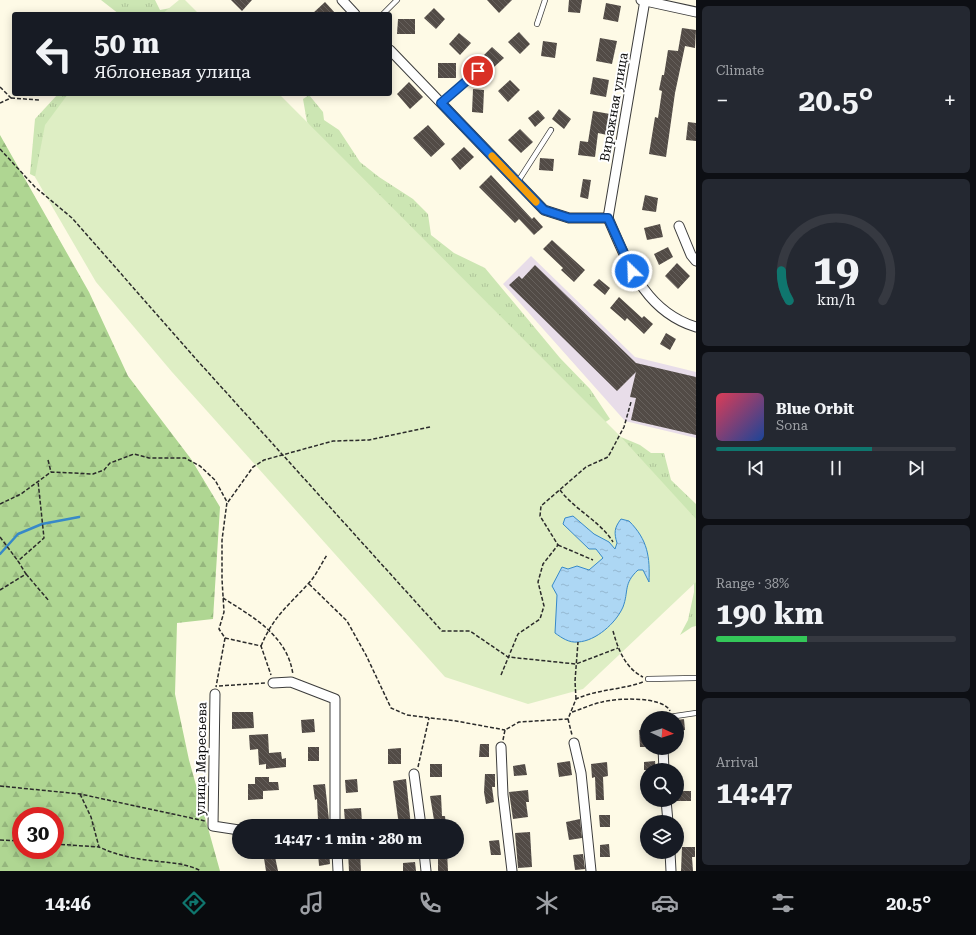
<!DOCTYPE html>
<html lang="en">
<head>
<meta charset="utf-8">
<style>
	:root { --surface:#171b24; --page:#242831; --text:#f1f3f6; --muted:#9ea1a6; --line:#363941; --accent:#0f766e }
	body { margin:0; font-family:"Roboto Serif",serif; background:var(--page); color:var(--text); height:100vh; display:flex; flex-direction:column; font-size:15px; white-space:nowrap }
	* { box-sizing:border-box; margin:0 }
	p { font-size:13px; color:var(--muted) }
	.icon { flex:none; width:22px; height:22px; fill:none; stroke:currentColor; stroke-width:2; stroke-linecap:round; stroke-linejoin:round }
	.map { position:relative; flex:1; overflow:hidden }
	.sheet { display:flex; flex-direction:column; gap:6px; padding:6px; background:#0d0f14; width:280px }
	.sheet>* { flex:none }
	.banner { position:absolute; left:12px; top:12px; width:380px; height:84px; border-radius:4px; box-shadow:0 2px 10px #0003; background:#171b24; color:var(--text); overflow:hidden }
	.needle { width:26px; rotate:94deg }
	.tools { position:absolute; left:640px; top:711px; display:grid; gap:8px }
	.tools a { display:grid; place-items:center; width:44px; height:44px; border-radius:50%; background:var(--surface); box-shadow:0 2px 10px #0003; font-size:20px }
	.speed { position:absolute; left:12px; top:807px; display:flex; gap:8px; font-size:20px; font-weight:700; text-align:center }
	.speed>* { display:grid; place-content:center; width:52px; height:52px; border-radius:50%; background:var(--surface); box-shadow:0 2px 10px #0003; line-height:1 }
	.speed .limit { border:6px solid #d22; background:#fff; color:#111 }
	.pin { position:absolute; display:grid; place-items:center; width:34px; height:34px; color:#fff; margin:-17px; border:2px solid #fff; border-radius:50%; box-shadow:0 1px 4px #0007 }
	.me { position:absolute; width:44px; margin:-22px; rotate:336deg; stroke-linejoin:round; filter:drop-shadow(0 0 3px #0008) }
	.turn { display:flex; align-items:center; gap:14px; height:84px; padding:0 16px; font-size:18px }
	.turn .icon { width:52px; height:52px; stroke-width:2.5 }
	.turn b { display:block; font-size:28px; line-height:34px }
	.big { font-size:30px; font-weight:700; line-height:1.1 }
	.sheet .widget { flex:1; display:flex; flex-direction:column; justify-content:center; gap:6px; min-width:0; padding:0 14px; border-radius:6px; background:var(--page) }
	.sheet .dial { align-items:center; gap:0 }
	.dial svg { height:104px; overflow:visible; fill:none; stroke:var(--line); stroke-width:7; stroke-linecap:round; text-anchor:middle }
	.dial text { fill:var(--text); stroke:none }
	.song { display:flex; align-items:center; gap:12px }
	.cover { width:48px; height:48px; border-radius:6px; background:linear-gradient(135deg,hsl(350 70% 55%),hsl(220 70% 35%)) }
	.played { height:4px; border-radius:2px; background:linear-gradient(90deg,var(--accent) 65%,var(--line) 65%) }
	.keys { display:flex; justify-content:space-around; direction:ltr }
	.heat { display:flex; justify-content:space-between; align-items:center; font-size:22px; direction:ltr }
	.charge { height:6px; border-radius:3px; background:linear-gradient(90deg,#34c759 38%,var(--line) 0) }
	.trip { position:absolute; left:232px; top:819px; width:232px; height:40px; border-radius:20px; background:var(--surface); box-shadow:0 2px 10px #0003; font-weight:700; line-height:40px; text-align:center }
	.tab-bar { display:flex; height:64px; justify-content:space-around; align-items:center; background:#090b0e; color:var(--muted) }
	.tab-bar .icon { width:28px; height:28px }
	.tab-bar .selected { color:var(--accent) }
	.tab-bar b { font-size:18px; color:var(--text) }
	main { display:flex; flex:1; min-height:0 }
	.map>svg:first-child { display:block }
	.industrial { fill:#e8dde9 }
	.grass { fill:url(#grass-tufts) }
	.forest { fill:url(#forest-firs); fill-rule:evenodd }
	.pitch { fill:#deeec4 }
	.water { fill:url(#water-ripples); stroke:#3789c8 }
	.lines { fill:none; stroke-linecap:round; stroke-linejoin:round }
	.stream { stroke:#3789c8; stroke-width:2.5 }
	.building { fill:url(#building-back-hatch) }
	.lane-casing { stroke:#3c3c3c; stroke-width:6 }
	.street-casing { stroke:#3c3c3c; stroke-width:11 }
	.path { stroke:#2b2b2b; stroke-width:1.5; stroke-dasharray:4 2; stroke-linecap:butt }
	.lane { stroke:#fff; stroke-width:4.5 }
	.street { stroke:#fff; stroke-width:9 }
	.route-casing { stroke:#114b97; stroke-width:10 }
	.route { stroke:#1a73e8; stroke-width:7 }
	.slow { stroke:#f59e0b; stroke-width:7 }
	.labels { text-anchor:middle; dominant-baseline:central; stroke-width:4; stroke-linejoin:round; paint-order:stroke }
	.street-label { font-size:13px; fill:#090909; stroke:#fff }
</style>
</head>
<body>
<main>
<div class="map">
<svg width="696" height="871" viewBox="0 0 696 871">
	<defs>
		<pattern id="grass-tufts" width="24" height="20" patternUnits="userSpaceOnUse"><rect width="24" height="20" fill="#cce6b3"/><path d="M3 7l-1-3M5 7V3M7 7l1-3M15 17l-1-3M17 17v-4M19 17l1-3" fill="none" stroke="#aec499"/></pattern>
		<pattern id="forest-firs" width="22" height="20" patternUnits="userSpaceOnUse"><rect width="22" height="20" fill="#afd692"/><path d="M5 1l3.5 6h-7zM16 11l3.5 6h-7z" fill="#95b67d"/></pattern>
		<pattern id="water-ripples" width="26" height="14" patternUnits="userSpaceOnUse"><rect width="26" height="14" fill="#add7f4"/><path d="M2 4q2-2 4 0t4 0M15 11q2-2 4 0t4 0" fill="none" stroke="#94b7d0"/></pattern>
		<pattern id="building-back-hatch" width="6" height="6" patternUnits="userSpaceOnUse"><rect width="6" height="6" fill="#524b46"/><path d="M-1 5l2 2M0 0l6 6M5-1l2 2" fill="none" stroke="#66605c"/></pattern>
	</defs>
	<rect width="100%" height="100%" fill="#fefae6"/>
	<polygon class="industrial" points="531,256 635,357 696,372 696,438 625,421 503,284"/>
	<g class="grass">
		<polygon points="101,0 155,0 160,10 176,7 178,14 119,14"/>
		<polygon points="58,94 101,94 50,184 30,174 35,119"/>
		<polygon points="309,95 323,112 324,120 339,130 360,162 379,177 413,199 428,214 431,235 454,253 485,268 560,358 590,389 610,419 598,427 328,152 307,122 303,99"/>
		<polygon points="621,437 640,445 651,453 664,453 671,480 696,504 696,626 692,627 680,635 688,620 694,592 694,554"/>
	</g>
	<path class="forest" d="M0,135L89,292L128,376L191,459L220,507L213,619L177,623L175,694L189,760L220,871H0ZM21,816H55V850H21Z"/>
	<g class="pitch">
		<polygon points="179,0 185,0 199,14 162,14"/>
		<polygon points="68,94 279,94 621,437 696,519 696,582 583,689 528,704 445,677 172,372 96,282 35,177 45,125"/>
	</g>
	<path class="water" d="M573,516L594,534L609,542L615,549L617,543C614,533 614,528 621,519L629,521C648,540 650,557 649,582L643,570H638C623,584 629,591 623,607C616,623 596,641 578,642C569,643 562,638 555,633L557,595L552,586L562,567L568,569L577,566L589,570L603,558L596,549H589L563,524L565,518Z"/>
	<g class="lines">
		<polyline class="stream" points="0,554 18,534 42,524 79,517"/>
	</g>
	<g class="building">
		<polygon points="231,0 252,0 242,11"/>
		<polygon points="487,0 512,0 499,13"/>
		<polygon points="569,0 582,0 580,13 568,12"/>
		<polygon points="325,2 336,14 312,14"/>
		<polygon points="606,3 621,6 618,22 603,19"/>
		<polygon points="434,8 445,19 436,29 424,18"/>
		<polygon points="398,19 415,19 415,34 397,34"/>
		<polygon points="682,28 696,30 695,48 685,46 675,93 666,157 649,154 655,117 658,118 662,91 659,90 662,75 664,75 668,50 678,51"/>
		<polygon points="519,32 530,44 520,54 508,42"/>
		<polygon points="459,33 471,43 460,55 449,44"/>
		<polygon points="600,38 617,41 612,64 596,61"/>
		<polygon points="543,41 557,43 555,58 541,56"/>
		<polygon points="492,47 504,58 494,67 483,56"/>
		<rect x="438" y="63" width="18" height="15"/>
		<polygon points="593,77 609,80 606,97 590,94"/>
		<polygon points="510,80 520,90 508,102 498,91"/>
		<polygon points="409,82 423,97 410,109 397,94"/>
		<polygon points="473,89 484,90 483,113 472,112"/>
		<polygon points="559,109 571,119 564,129 552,119"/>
		<polygon points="538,110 545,118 535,127 528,118"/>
		<polygon points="593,111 610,114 607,135 598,133 595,157 578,155 580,141 588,142"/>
		<polygon points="688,122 696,123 696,141 686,140"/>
		<polygon points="428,125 445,144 431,157 413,138"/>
		<polygon points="520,129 533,142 521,153 508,140"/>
		<polygon points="464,147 474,157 460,170 451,159"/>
		<polygon points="540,158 554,159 553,171 539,170"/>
		<polygon points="491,175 532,219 534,217 543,227 534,235 519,219 515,223 479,187"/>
		<polygon points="583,179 591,180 588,199 580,197"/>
		<polygon points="645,195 658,198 656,212 642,210"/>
		<polygon points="660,224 663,237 647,240 644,228"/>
		<polygon points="552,240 585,270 574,282 561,270 563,268 543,249"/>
		<polygon points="668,247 673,257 659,265 654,254"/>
		<polygon points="677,263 690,276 678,289 665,276"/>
		<polygon points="535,265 636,363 696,377 696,435 631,420 636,398 630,397 636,372 617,391 509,285 519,276 522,279"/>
		<polygon points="599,279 610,288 605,295 593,285"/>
		<polygon points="619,297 642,318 644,316 653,324 644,334 627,318 625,321 610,308"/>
		<polygon points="666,333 676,339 670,350 660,344"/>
		<polygon points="232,712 253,712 254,728 232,729"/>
		<polygon points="314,719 315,732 302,733 301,720"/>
		<polygon points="684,719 685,730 677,731 677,720"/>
		<polygon points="647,729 647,747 640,747 639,730"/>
		<polygon points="268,734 269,753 281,752 282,759 286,758 286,767 266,769 266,764 259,765 258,749 250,750 249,735"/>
		<polygon points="480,744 489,744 489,757 479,757"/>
		<rect x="308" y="747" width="11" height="14"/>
		<polygon points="401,748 401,764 388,764 388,749"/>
		<polygon points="570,761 572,775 559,777 557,763"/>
		<polygon points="655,761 656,770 644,770 644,762"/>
		<polygon points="607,762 608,776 603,777 604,800 596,800 595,777 592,778 591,764"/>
		<rect x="430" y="764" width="12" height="13"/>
		<polygon points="525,764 527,775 514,776 513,766"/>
		<polygon points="485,774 495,774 495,787 492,787 494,802 486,804 484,792"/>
		<polygon points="255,777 269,777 269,782 278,782 279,790 263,791 263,799 248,800 248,784 255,784"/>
		<polygon points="357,779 358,792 346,793 345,780"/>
		<polygon points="406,779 411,826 399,826 393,781"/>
		<polygon points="325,784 329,820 318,820 317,799 315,800 313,785"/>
		<polygon points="528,790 529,802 526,802 528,817 513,819 509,792"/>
		<rect x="677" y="791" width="14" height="10"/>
		<polygon points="441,795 442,816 445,816 446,826 435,826 430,796"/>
		<polygon points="361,808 362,822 345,822 344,809"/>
		<polygon points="599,815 610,815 610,827 600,827"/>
		<polygon points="580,819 582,838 569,840 566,822"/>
		<polygon points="530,832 532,867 518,868 515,833"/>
		<polygon points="499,840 501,855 491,855 489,841"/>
		<polygon points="609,844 610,857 600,857 600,845"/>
		<polygon points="682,847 695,847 695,857 692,857 693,871 681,871"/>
		<polygon points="263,852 274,852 278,871 266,871"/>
		<polygon points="318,852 329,852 330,864 319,866"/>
		<polygon points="348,852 360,852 361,871 349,871"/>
		<polygon points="438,852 447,852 448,871 438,871"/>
		<polygon points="583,854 585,869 575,870 573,855"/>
		<polygon points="415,862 416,871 403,871 403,863"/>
	</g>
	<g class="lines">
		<g class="lane-casing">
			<g id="lane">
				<polyline points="383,14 397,0"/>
				<polyline points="537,24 545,0"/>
				<polyline points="441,103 478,71"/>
				<polyline points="517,183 551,130"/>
				<polyline points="648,679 696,678"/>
				<polyline points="662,718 696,713"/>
			</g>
		</g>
		<g class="street-casing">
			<g id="street">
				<polyline points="342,0 355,14"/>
				<polyline points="641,0 696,12"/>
				<polyline points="390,50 544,210 569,218 608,218"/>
				<polyline points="608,218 645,0"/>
				<path d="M608,218C628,263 644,311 696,327"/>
				<polyline points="679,226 691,255 696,261"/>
				<polyline points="273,683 291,682 335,699 335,826"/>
				<polyline points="215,694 213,826 239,830"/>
				<polyline points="574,743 581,773 591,871"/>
				<polyline points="501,747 503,795 512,871"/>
				<polyline points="663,748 664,770"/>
				<polyline points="414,774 421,826"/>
				<polyline points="666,800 668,822"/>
				<polyline points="337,852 338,871"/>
				<polyline points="424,852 426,871"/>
				<polyline points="670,852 671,871"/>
			</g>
		</g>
		<g class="path">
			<polyline points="0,87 11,98 0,103"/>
			<polyline points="11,98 39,100"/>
			<polyline points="0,149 35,187 72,218 196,359 442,631 470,631 508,657 576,664 618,648"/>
			<polyline points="48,460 51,472"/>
			<path d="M560,490C575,510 600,521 613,542"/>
			<polyline points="228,502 253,467 264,460 333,441 369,440 430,427"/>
			<polyline points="0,504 21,494 51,472 93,474 104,470 110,463 134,454 149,458 185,458 200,466 215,480 227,502 222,540 222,579 224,612 219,629 225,638 216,687"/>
			<polyline points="0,537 18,561"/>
			<polyline points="558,545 593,560"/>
			<polyline points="26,574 49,601"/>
			<polyline points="309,584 347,621 366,655 391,708 407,715 456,721 505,730"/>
			<polyline points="0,590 26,574 18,561 44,538 38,481"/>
			<path d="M223,598C253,617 288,636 293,675"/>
			<path d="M613,631C618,649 625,668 643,677"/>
			<polyline points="225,638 261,646 271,675"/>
			<path d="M261,646C273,617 288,606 308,584C316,576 321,564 327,555"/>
			<polyline points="501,675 518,634 540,619 544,606 538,582 543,564 558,545 540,516 541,506 586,467 608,457 624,427 631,402"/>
			<polyline points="219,686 265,683"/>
			<polyline points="576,699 575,681 578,642"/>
			<path d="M572,712C582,709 592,704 602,702C617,698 663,696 670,711"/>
			<polyline points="568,719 572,735"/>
			<path d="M503,740L505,730L519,722L568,719L576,699C598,689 621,690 643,682"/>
			<polyline points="418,767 429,718"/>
			<polyline points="0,786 80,794 205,821"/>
			<path d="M80,794L91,817L99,847C114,854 130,858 147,860C166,863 184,862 201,871"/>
			<polyline points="0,840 21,841"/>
			<polyline points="55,844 99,847"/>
		</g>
		<use href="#lane" class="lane"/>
		<use href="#street" class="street"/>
	</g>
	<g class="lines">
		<g class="route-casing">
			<polyline id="route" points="478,71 441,103 544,210 569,218 608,218 632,271"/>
		</g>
		<use href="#route" class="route"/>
		<polyline class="slow" points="492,156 536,202"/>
	</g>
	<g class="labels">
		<g class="street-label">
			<text transform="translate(614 107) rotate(-80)">Виражная улица</text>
			<text transform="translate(201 759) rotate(-89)">улица Маресьева</text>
		</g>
	</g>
</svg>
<div class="tools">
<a><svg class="needle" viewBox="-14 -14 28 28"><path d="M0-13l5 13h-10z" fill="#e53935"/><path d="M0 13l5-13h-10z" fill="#9ea1a6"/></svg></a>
<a><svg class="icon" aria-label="search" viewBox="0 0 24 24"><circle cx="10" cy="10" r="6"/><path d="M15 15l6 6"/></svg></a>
<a><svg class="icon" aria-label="layers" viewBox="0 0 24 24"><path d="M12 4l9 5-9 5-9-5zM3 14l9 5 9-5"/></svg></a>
</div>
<div class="speed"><div class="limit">30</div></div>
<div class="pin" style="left:478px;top:71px;background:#d93025"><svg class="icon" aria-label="arrive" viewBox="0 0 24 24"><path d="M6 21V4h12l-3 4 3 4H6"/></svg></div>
<svg class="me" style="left:632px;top:271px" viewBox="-20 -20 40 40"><circle r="17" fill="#1a73e8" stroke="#fff" stroke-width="3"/><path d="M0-11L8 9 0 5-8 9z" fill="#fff"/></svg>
<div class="trip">14:47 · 1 min · 280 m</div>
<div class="banner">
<div class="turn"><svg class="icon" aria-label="left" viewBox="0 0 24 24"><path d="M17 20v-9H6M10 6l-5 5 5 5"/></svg><div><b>50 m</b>Яблоневая улица</div></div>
</div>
</div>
<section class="sheet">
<div class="widget"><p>Climate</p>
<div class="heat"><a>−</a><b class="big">20.5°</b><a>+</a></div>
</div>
<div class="widget dial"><svg viewBox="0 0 100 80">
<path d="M14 69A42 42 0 1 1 86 69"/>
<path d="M14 69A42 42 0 0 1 8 46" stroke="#0f766e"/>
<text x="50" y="56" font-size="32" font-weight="700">19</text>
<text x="50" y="72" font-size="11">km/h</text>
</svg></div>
<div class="widget">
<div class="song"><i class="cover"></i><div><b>Blue Orbit</b><p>Sona</p></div></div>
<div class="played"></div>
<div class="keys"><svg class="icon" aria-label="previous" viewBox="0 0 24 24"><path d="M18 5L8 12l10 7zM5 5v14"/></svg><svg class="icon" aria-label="pause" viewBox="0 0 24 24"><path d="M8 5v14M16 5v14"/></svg><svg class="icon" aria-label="next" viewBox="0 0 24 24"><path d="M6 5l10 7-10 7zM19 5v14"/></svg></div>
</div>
<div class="widget"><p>Range · 38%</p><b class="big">190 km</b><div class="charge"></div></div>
<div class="widget"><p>Arrival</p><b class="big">14:47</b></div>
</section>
</main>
<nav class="tab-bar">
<b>14:46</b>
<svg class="icon selected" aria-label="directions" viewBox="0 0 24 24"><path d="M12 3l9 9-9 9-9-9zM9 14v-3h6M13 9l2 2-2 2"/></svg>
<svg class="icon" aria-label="music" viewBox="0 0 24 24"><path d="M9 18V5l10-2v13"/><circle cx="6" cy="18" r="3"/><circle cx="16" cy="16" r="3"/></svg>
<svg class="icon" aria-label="phone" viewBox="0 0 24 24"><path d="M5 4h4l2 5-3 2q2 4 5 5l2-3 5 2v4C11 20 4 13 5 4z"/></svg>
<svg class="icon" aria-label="climate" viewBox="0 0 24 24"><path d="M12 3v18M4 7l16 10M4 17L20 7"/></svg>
<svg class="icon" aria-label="car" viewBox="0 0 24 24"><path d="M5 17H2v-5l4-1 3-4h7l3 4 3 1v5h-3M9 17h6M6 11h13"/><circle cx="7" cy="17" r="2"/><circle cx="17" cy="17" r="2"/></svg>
<svg class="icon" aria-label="filters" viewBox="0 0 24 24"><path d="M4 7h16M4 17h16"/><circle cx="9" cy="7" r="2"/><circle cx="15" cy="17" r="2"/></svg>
<b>20.5°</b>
</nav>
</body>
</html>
